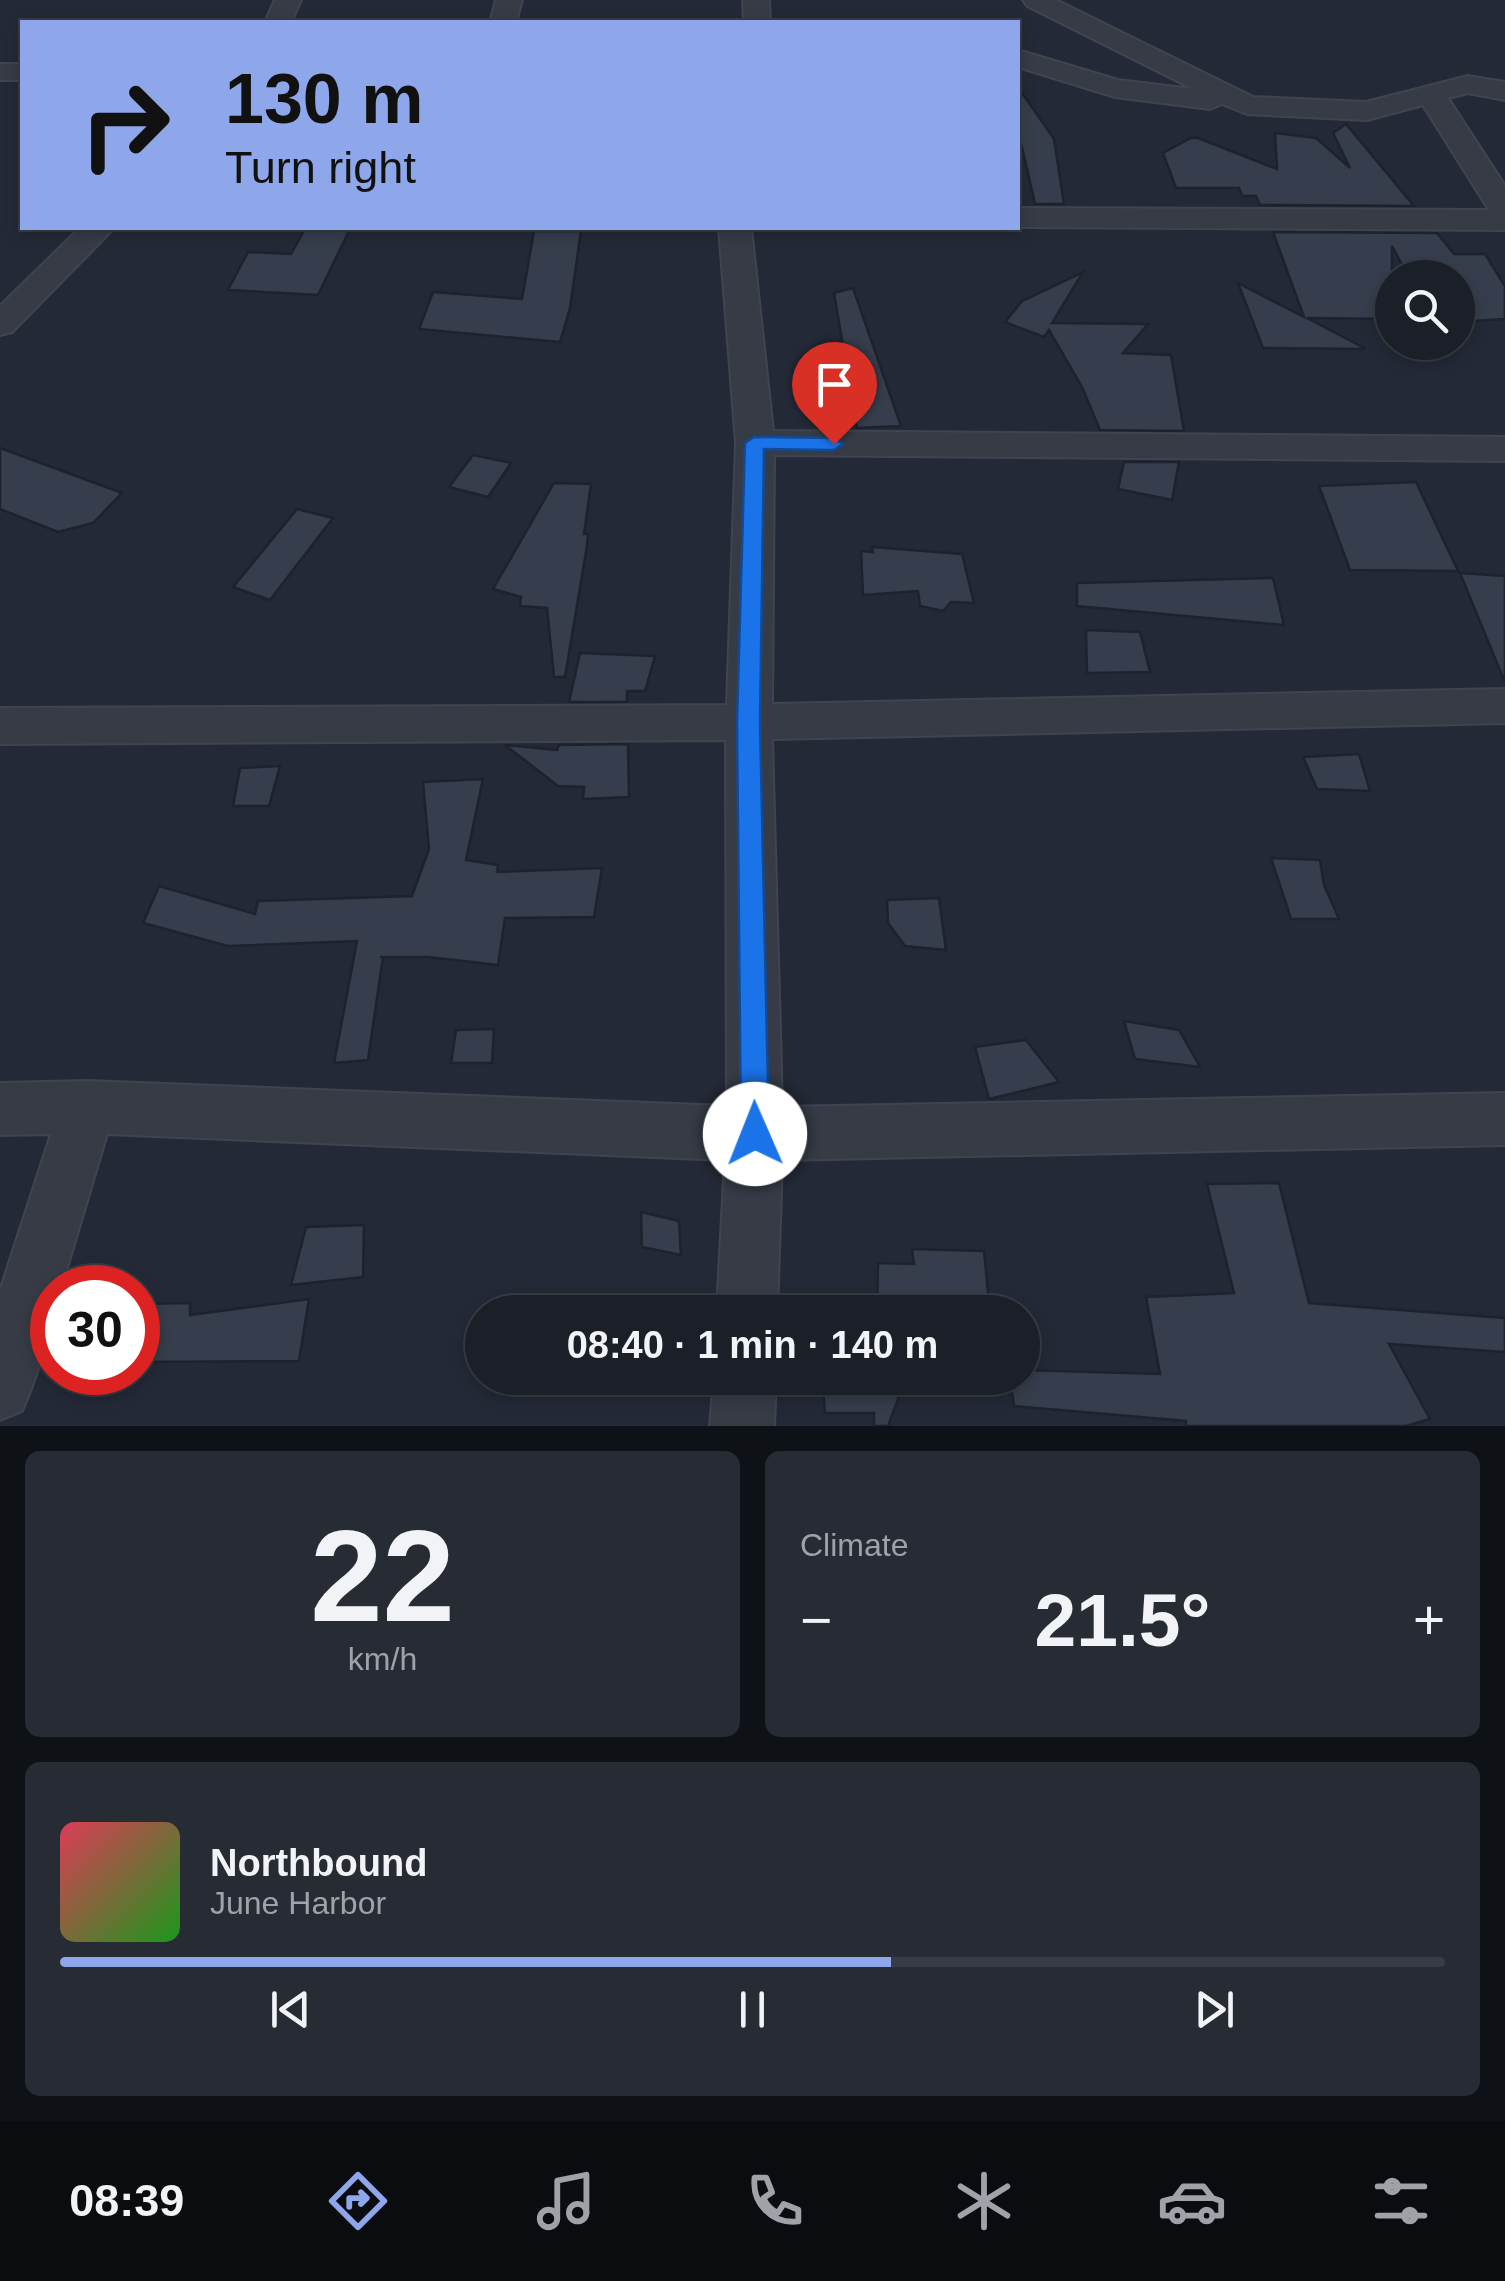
<!DOCTYPE html>
<html lang="en">
<head>
<meta charset="utf-8">
<style>
	:root { --surface:#1a1f28; --page:#272c34; --text:#f1f3f6; --muted:#9fa2a8; --line:#383d45; --accent:#8ea7eb }
	body { margin:0; font-family:Arial,sans-serif; background:var(--page); color:var(--text); height:100vh; display:flex; flex-direction:column; font-size:38px; white-space:nowrap }
	* { box-sizing:border-box; margin:0 }
	p { font-size:32px; color:var(--muted) }
	.icon { flex:none; width:55px; height:55px; fill:none; stroke:currentColor; stroke-width:2; stroke-linecap:round; stroke-linejoin:round }
	.map { position:relative; height:1426px; overflow:hidden }
	.drawer { display:flex; flex-direction:column; gap:25px; padding:25px; background:#0e1116; flex:1 }
	.drawer>* { flex:none }
	.banner { position:absolute; left:20px; top:20px; width:1000px; height:210px; border-radius:0px; box-shadow:0 5px 15px #0003,0 0 0 2px var(--line); background:#8ea7eb; color:#111; overflow:hidden }
	.buttons { position:absolute; left:1375px; top:260px; display:grid; gap:20px }
	.buttons a { display:grid; place-items:center; width:100px; height:100px; border-radius:50%; background:var(--surface); box-shadow:0 5px 15px #0003,0 0 0 2px var(--line); font-size:50px }
	.speed { position:absolute; left:30px; top:1265px; display:flex; gap:20px; font-size:50px; font-weight:700; text-align:center }
	.speed>* { display:grid; place-content:center; width:130px; height:130px; border-radius:50%; background:var(--surface); box-shadow:0 5px 15px #0003,0 0 0 2px var(--line); line-height:1 }
	.speed .limit { border:15px solid #d22; background:#fff; color:#111 }
	.pin { position:absolute; display:grid; place-items:center; width:85px; height:85px; color:#fff; margin:-102px -42px; border-radius:50% 50% 50% 0; rotate:-45deg; box-shadow:0 0 10px #0007 }
	.pin .icon { rotate:45deg }
	.me { position:absolute; width:110px; margin:-55px; rotate:359deg; stroke-linejoin:round; filter:drop-shadow(0 0 8px #0008) }
	.turn { display:flex; align-items:center; gap:35px; height:210px; padding:0 40px; font-size:45px }
	.turn .icon { width:130px; height:130px; stroke-width:2.5 }
	.turn b { display:block; font-size:70px; line-height:85px }
	.big { font-size:75px; font-weight:700; line-height:1.1 }
	.drawer .card { flex:1; display:flex; flex-direction:column; justify-content:center; gap:15px; min-width:0; padding:0 35px; border-radius:15px; background:var(--page) }
	.drawer .dial { align-items:center; gap:0 }
	.dial b { font-size:130px; line-height:1 }
	.song { display:flex; align-items:center; gap:30px }
	.cover { width:120px; height:120px; border-radius:15px; background:linear-gradient(135deg,hsl(350 70% 55%),hsl(120 70% 35%)) }
	.played { height:10px; border-radius:5px; background:linear-gradient(90deg,var(--accent) 60%,var(--line) 60%) }
	.keys { display:flex; justify-content:space-around; direction:ltr }
	.heat { display:flex; justify-content:space-between; align-items:center; font-size:55px; direction:ltr }
	.drawer .tiles { flex:1; display:grid; gap:25px; grid-template-columns:1fr 1fr }
	.card:last-child { grid-column:span 2 }
	.trip { position:absolute; left:465px; top:1295px; width:575px; height:100px; border-radius:50px; background:var(--surface); box-shadow:0 5px 15px #0003,0 0 0 2px var(--line); font-weight:700; line-height:100px; text-align:center }
	.tab-bar { display:flex; height:160px; justify-content:space-around; align-items:center; background:#0a0c10; color:var(--muted) }
	.tab-bar .icon { width:70px; height:70px }
	.tab-bar .selected { color:var(--accent) }
	.tab-bar b { font-size:45px; color:var(--text) }
	.map>svg:first-child { display:block }
	.building { fill:#363d4c; stroke:#1e222d; stroke-width:2.5 }
	.lines { fill:none; stroke-linecap:round; stroke-linejoin:round }
	.street-casing { stroke:#404450; stroke-width:4 }
	.street { fill:#363b46; fill-rule:evenodd }
	.route { fill:#1a73e8; stroke:#114b97; stroke-width:2.5 }
</style>
</head>
<body>
<div class="map">
<svg width="1505" height="1426" viewBox="0 0 1505 1426">
	<rect width="100%" height="100%" fill="#232936"/>
	<g class="building">
		<polygon points="1018,87 1054,139 1064,204 1035,204 1018,130"/>
		<polygon points="1346,124 1414,206 1260,205 1256,196 1242,196 1239,188 1176,188 1163,153 1191,138 1198,138 1277,169 1275,133 1316,138 1350,168 1333,133"/>
		<polygon points="305,229 349,231 318,295 228,290 248,252 291,254"/>
		<polygon points="534,231 581,231 570,308 560,342 419,329 433,292 522,299"/>
		<polygon points="1273,232 1437,233 1454,254 1485,254 1505,286 1505,319 1458,322 1458,278 1409,278 1392,246 1392,319 1307,318 1366,349 1263,348 1238,283 1304,317"/>
		<polygon points="1083,272 1052,323 1148,324 1123,353 1171,355 1184,431 1100,430 1082,387 1049,330 1044,337 1005,322 1022,301"/>
		<polygon points="853,288 901,426 857,428 834,293"/>
		<polygon points="0,448 122,493 93,523 58,532 0,509"/>
		<polygon points="473,455 511,463 488,497 449,487"/>
		<polygon points="1124,462 1179,462 1172,500 1118,489"/>
		<polygon points="1416,482 1458,571 1350,570 1319,486"/>
		<polygon points="554,483 591,484 584,534 588,534 587,546 565,677 554,677 547,608 520,606 521,597 493,589"/>
		<polygon points="297,509 333,518 270,600 233,587"/>
		<polygon points="872,547 962,554 974,603 951,602 943,611 920,606 918,591 863,595 861,551 873,552"/>
		<polygon points="1460,573 1505,576 1505,680 1504,680"/>
		<polygon points="1273,578 1284,625 1077,606 1077,583"/>
		<polygon points="1086,630 1140,632 1150,672 1087,673"/>
		<polygon points="580,653 655,656 645,691 627,691 627,702 569,702"/>
		<polygon points="628,744 629,797 583,799 584,787 558,786 505,745 557,750 559,745"/>
		<polygon points="1359,754 1370,791 1317,789 1303,757"/>
		<polygon points="280,766 269,806 233,806 240,768"/>
		<polygon points="483,779 466,860 498,865 497,872 602,868 594,917 505,918 498,965 428,957 380,957 383,957 368,1060 334,1063 357,941 228,946 143,923 159,886 255,914 258,901 412,896 429,849 423,782"/>
		<polygon points="1271,858 1320,860 1324,885 1339,919 1291,919"/>
		<polygon points="939,898 946,950 905,946 888,923 887,900"/>
		<polygon points="1124,1021 1179,1030 1200,1067 1135,1059"/>
		<polygon points="494,1029 492,1063 451,1063 456,1030"/>
		<polygon points="1026,1040 1059,1082 989,1099 975,1047"/>
		<polygon points="1279,1183 1309,1303 1505,1318 1505,1352 1389,1344 1430,1419 1406,1426 1186,1426 1186,1421 1014,1406 1010,1378 1022,1378 1022,1370 1160,1374 1146,1297 1234,1293 1207,1184"/>
		<polygon points="641,1212 679,1221 681,1255 642,1247"/>
		<polygon points="364,1225 363,1277 291,1285 306,1227"/>
		<polygon points="912,1249 984,1251 990,1312 877,1312 878,1263 914,1264"/>
		<polygon points="309,1299 299,1361 138,1362 138,1304 190,1303 190,1315"/>
		<polygon points="822,1378 906,1378 888,1426 874,1426 874,1413 825,1413"/>
	</g>
	<g class="lines">
		<g class="street-casing">
			<g id="street">
				<polygon points="275,0 301,0 291,22 265,22"/>
				<polygon points="496,0 522,0 516,22 490,22"/>
				<polygon points="743,0 769,0 770,22 744,22"/>
				<polygon points="1023,0 1056,0 1253,97 1366,102 1468,76 1505,82 1505,100 1468,93 1448,98 1505,186 1505,230 1018,227 1018,208 1489,210 1423,105 1367,120 1247,114 1222,104 1210,109 1115,97 1018,67 1018,50 1118,80 1193,89 1027,6"/>
				<rect x="0" y="64" width="22" height="16"/>
				<polygon points="80,228 114,228 12,332 0,335 0,306"/>
				<path d="M719,228H751L773,431L1505,437V461L774,455L772,704L1505,689V723L772,739L782,1107L1505,1093V1145L782,1160L777,1312H717L725,1160L107,1134L61,1288H52C52,1330 39,1372 22,1411L0,1420V1291L51,1134L0,1135V1083L87,1081L727,1106L726,740L0,744V708L727,705L736,443Z"/>
				<polygon points="714,1378 776,1378 774,1426 710,1426"/>
			</g>
		</g>
		<use href="#street" class="street"/>
	</g>
	<polygon class="route" points="754,437 834,438 843,444 834,450 764,449 760,722 769,1134 765,1144 755,1148 745,1144 741,1134 737,722 745,443"/>
</svg>
<div class="buttons">
<a><svg class="icon" aria-label="search" viewBox="0 0 24 24"><circle cx="10" cy="10" r="6"/><path d="M15 15l6 6"/></svg></a>
</div>
<div class="speed"><div class="limit">30</div></div>
<div class="pin" style="left:834px;top:444px;background:#d93025"><svg class="icon" aria-label="arrive" viewBox="0 0 24 24"><path d="M6 21V4h12l-3 4 3 4H6"/></svg></div>
<svg class="me" style="left:755px;top:1134px" viewBox="-20 -20 40 40"><circle r="19" fill="#fff"/><path d="M0-13L10 11 0 6-10 11z" fill="#1a73e8"/></svg>
<div class="trip">08:40 · 1 min · 140 m</div>
<div class="banner">
<div class="turn"><svg class="icon" aria-label="right" viewBox="0 0 24 24"><path d="M7 20v-9h11M14 6l5 5-5 5"/></svg><div><b>130 m</b>Turn right</div></div>
</div>
</div>
<section class="drawer">
<div class="tiles">
<div class="card dial"><b>22</b><p>km/h</p></div>
<div class="card"><p>Climate</p>
<div class="heat"><a>−</a><b class="big">21.5°</b><a>+</a></div>
</div>
<div class="card">
<div class="song"><i class="cover"></i><div><b>Northbound</b><p>June Harbor</p></div></div>
<div class="played"></div>
<div class="keys"><svg class="icon" aria-label="previous" viewBox="0 0 24 24"><path d="M18 5L8 12l10 7zM5 5v14"/></svg><svg class="icon" aria-label="pause" viewBox="0 0 24 24"><path d="M8 5v14M16 5v14"/></svg><svg class="icon" aria-label="next" viewBox="0 0 24 24"><path d="M6 5l10 7-10 7zM19 5v14"/></svg></div>
</div>
</div>
</section>
<nav class="tab-bar">
<b>08:39</b>
<svg class="icon selected" aria-label="directions" viewBox="0 0 24 24"><path d="M12 3l9 9-9 9-9-9zM9 14v-3h6M13 9l2 2-2 2"/></svg>
<svg class="icon" aria-label="music" viewBox="0 0 24 24"><path d="M9 18V5l10-2v13"/><circle cx="6" cy="18" r="3"/><circle cx="16" cy="16" r="3"/></svg>
<svg class="icon" aria-label="phone" viewBox="0 0 24 24"><path d="M5 4h4l2 5-3 2q2 4 5 5l2-3 5 2v4C11 20 4 13 5 4z"/></svg>
<svg class="icon" aria-label="climate" viewBox="0 0 24 24"><path d="M12 3v18M4 7l16 10M4 17L20 7"/></svg>
<svg class="icon" aria-label="car" viewBox="0 0 24 24"><path d="M5 17H2v-5l4-1 3-4h7l3 4 3 1v5h-3M9 17h6M6 11h13"/><circle cx="7" cy="17" r="2"/><circle cx="17" cy="17" r="2"/></svg>
<svg class="icon" aria-label="filters" viewBox="0 0 24 24"><path d="M4 7h16M4 17h16"/><circle cx="9" cy="7" r="2"/><circle cx="15" cy="17" r="2"/></svg>
</nav>
</body>
</html>
